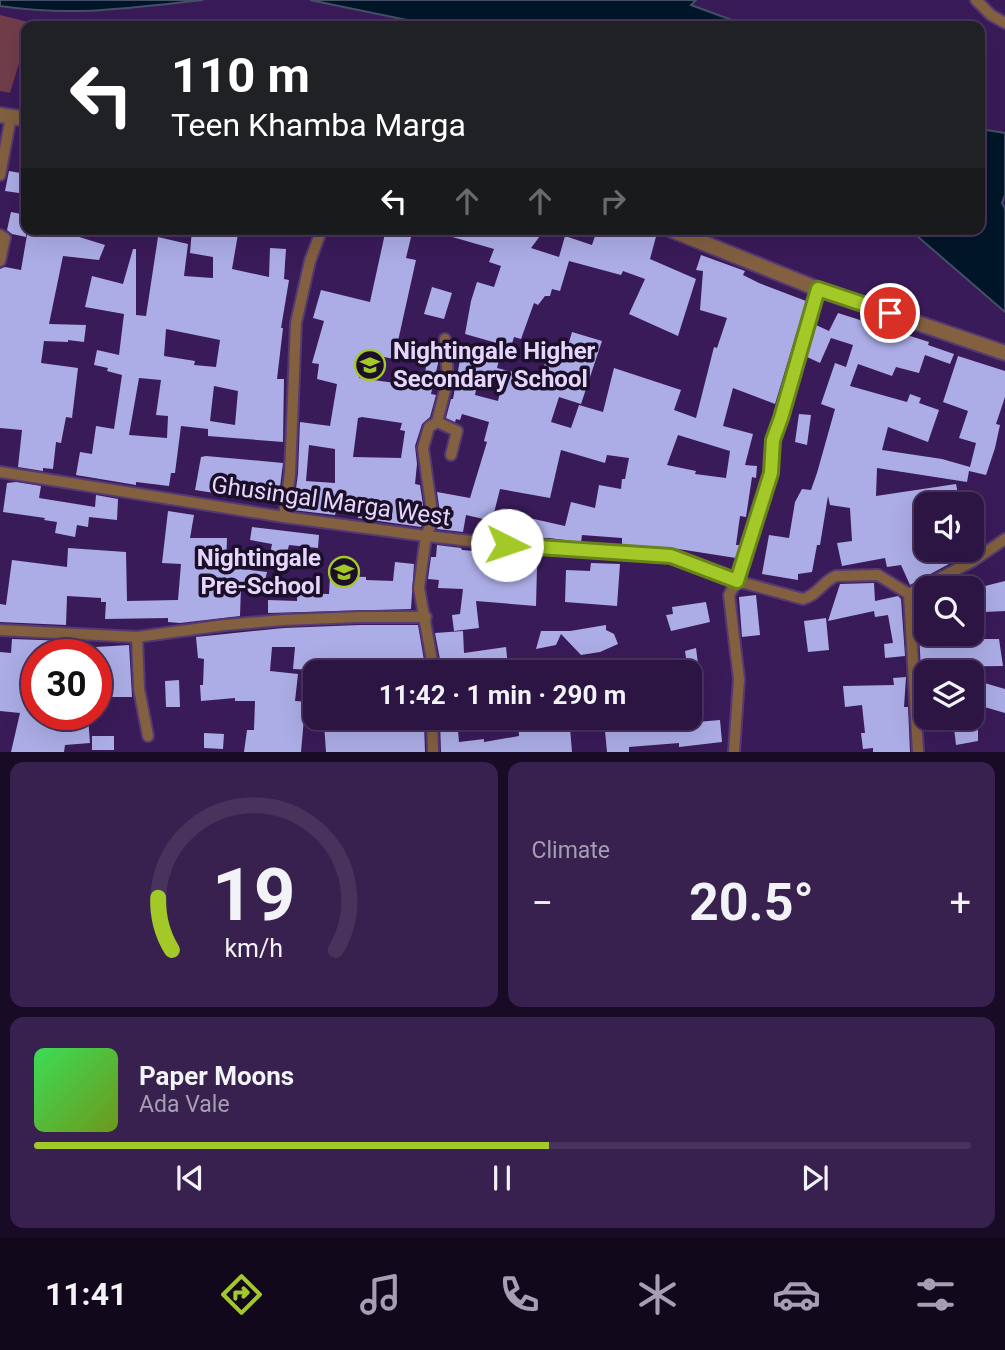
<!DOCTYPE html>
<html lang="en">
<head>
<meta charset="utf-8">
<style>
	:root { --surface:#2c1443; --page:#38214e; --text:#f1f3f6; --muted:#a69eb2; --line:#48335c; --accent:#a2c928 }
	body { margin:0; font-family:Roboto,sans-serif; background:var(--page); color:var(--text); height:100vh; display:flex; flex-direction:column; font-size:26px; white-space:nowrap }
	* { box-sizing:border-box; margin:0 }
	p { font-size:23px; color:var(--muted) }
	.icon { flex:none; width:38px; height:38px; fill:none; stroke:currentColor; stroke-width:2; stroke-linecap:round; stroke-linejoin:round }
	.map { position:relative; height:752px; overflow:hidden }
	.side { display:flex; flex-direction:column; gap:10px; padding:10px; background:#180b25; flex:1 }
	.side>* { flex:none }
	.guide { position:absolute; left:21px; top:21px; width:964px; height:214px; border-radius:14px; box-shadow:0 7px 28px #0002,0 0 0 2px var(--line); background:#202124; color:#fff; overflow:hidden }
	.buttons { position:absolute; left:914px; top:492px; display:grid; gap:14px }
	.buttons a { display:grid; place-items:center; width:70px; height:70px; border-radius:14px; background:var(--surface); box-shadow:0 7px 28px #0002,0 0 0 2px var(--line); font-size:35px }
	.speed { position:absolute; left:21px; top:639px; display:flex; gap:14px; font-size:35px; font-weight:700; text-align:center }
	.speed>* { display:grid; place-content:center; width:91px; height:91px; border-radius:50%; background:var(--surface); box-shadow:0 7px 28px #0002,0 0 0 2px var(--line); line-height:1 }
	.speed .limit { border:10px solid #d22; background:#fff; color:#111 }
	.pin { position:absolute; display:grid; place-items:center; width:60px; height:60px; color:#fff; margin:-30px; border:4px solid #fff; border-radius:50%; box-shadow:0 2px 7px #0007 }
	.me { position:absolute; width:77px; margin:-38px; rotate:94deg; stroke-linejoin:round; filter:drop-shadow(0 0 5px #0008) }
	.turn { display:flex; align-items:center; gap:24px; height:147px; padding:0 35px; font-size:32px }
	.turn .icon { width:91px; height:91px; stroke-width:2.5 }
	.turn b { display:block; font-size:49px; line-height:60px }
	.lanes { display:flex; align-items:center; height:66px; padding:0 35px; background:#0003; justify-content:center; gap:35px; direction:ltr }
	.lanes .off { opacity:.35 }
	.big { font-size:52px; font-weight:700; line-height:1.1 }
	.side .widget { flex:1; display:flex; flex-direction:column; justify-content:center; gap:10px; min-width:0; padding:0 24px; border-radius:14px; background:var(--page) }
	.side .dial { align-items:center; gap:0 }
	.dial svg { height:182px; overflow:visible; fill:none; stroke:var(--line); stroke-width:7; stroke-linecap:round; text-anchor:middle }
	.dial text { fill:var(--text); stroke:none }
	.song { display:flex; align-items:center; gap:21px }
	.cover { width:84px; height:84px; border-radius:10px; background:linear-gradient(135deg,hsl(130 70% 55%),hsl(80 70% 35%)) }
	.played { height:7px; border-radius:4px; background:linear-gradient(90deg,var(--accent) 55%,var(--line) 55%) }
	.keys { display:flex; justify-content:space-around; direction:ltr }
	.heat { display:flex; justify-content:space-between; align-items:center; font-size:38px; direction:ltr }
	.side .tiles { flex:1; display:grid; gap:10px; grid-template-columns:1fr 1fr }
	.widget:last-child { grid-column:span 2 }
	.trip { position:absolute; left:303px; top:660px; width:399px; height:70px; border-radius:14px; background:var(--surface); box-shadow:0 7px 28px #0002,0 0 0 2px var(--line); font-weight:700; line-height:70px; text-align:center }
	.tabs { display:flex; height:112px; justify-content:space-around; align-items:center; background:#12081b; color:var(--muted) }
	.tabs .icon { width:49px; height:49px }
	.tabs .active { color:var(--accent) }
	.tabs b { font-size:32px; color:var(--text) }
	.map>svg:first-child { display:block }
	.green { fill:#713d4b }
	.water { fill:#001628; stroke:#455067; stroke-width:2 }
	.building { fill:#acade6; fill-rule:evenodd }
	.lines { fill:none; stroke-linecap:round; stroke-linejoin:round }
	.minor-casing { stroke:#553973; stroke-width:14 }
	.tertiary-casing { stroke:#553973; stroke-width:18 }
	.minor { stroke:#826040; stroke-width:10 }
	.tertiary { stroke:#826040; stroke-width:14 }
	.route-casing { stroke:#69831a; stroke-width:18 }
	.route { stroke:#a2c928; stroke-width:12 }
	.labels { text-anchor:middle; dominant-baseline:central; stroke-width:7; stroke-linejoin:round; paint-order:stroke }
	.poi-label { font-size:24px; font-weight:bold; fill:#e5d6fb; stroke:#1b0f2a; text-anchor:start }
	.street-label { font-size:24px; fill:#e5d6fb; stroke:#1b0f2a }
</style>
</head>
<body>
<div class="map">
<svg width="1005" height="752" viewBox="0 0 1005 752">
	<rect width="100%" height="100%" fill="#3a1b59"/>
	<polygon class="green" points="0,15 36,24 35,26 26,26 26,40 10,93 0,91"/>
	<g class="water">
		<path d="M0,0H203C131,8 73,17 0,6Z"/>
		<polygon points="310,0 696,0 691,5 748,26 436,26"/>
		<polygon points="980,129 1005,133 1005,195 1002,203 1005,209 1005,312 909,229 980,229"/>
	</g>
	<g class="building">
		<polygon points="9,171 26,174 26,194 5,191"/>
		<polygon points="11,212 26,215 26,237 12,234 7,230"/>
		<polygon points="28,229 74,229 73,235 105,245 99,260 63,256 49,324 86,325 84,342 68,340 68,342 44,341 41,363 78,368 72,418 66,417 61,443 56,442 53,469 43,468 43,471 18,467 22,430 0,428 0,269 5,267 21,270"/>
		<path d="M192,229H211L238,234L232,269L269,277L270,248L286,249L284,279L289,280L281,328H283L277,379H284L283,442L208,436V429L181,426L175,473H171L169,486L136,482V485L76,475L80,452L92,454L96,426L114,429L122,375L107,371L108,368L94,365L97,350L119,355L124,314L85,307L92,276L123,284L133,249H136V315L146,316L158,237L188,244L184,276L213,278V257L190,253ZM166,329L220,340L216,367L194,365L195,361L164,356ZM139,378L161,380L156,415L168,416L167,438L129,435ZM214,386L238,391L235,425L210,421Z"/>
		<path d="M386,229H413L406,258L416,260L394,359L364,353L359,378L424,387L426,365L409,361L413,347L434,350L432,357L439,359L431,394L436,395L430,417L422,424L415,446L417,464L415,484L420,485L425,518L421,527L358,518L359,514L336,511L335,515L293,510L298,474L300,422L330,426L337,384L317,379L319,364L312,363L324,321L313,318L321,290L370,302ZM362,417L402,423L400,430L405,431L401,458L353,457L358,418ZM309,445L335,449V483L306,481Z"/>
		<polygon points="435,229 536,229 534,235 540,236 531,248 559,257 565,236 592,245 596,233 605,235 606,229 642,229 657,233 650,259 696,279 678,336 629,314 645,279 623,271 621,275 569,261 560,291 552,289 550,296 545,296 538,305 534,303 521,339 514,337 511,347 465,334 471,301 477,282 494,287 501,266 489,262 494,249 435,232"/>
		<path d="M701,255L745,271L743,275L759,283L806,301L775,404L733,388L723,426L753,434L745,465L757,466L756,478L752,477L746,517L740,516L736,545H740L736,558L672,548L622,545V538L582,535L581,542L549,538L529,539L494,531L499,513L516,517V515L565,526L571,502L595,508L599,485L621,489L622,479H625L629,458L607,455L605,463L561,450L550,498L500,489L492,521L466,515L463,532L437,529L441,519L437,492L470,498L487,442L484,441L489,422L462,414L460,420L456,419L455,422L446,418L451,399H453L461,354L499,360L497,368L541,379L548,351L565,356L572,332L602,341L581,404L559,397L551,422L571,428L579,405L603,412L614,368L681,390L674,410L696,418L714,347L717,348L727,318L700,310L703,271L696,270ZM479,374L503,381L498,401L475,395ZM678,435L730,451L726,478L695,474L696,471L667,465Z"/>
		<polygon points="432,287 452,293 444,319 424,314"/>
		<polygon points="838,313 929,342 928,345 954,354 950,364 925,355 919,373 896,367 892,376 858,364 850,386 907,402 910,394 921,398 919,403 939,410 928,442 888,427 882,450 942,459 970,467 976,443 959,438 968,411 943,402 958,356 1005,371 1005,397 996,424 1000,425 995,448 986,475 969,471 967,482 877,468 876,496 956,484 960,504 926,504 926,550 933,550 935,564 947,558 949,564 910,585 901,565 887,567 885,558 842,566 837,543 852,541 850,508 830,505 828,496 820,545 817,545 812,572 798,574 798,580 762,574 769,535 789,538 795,502 802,489 811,490 817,473 835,409 821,404 835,363 846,367 853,345 831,338 820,363 807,357 816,325 829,331"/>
		<polygon points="799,414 811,415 807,445 795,442"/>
		<polygon points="206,456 283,463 278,503 259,501 261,485 223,480 221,494 195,490 201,457"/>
		<polygon points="16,482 41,486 39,498 95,507 96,495 118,499 117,520 89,517 88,527 77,525 75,537 55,533 57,522 44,520 45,518 3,512 7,483"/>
		<polygon points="168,511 194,515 190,538 227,538 226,567 267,572 263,590 241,586 240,616 180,623 168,622 168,618 105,619 106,602 101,602 101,598 67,596 66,625 0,622 0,604 6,605 12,560 67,567 68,548 126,552 127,601 178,600 181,564 162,563"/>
		<polygon points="252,527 319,535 318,548 289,545 286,557 270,554 272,544 250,540"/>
		<polygon points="437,545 461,548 462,550 486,552 486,554 534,555 533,567 537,567 536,606 476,601 479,628 454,631 452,615 460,614 463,589 438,588 439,580 428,579 431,557 436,557"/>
		<polygon points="395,562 414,564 411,609 268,613 268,600 297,601 297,593 329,594 330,576 366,577 366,580 393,581"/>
		<polygon points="591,563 620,564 617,606 565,602 566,570 590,571"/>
		<polygon points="1005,581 1005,611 984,612 981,587"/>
		<polygon points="874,583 875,601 898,596 901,599 905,656 885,658 884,644 893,643 888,615 875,617 874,611 828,621 840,584"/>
		<polygon points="756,595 760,635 742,637 739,597"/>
		<polygon points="706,602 710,622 671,631 666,615 673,614 672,607"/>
		<polygon points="926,608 926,634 961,634 962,639 999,639 1003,666 928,667 927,672 921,672 918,610"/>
		<polygon points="826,618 829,650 808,652 804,621"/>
		<polygon points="360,625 418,625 426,672 371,672 371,669 338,664 337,671 293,669 295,647 272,647 270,671 298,674 295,701 311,702 309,719 304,718 301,752 244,752 247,730 254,730 255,701 235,701 235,698 201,701 200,685 203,685 204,659 198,658 196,637 284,628"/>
		<polygon points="606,625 606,630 614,634 618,644 600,652 581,655 561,634 556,645 536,649 541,631 570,631"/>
		<polygon points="463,631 464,653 506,647 508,666 442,670 435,633"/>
		<polygon points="12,639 69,641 68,654 37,654 32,681 34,682 32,693 37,694 37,714 88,717 90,743 65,745 64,752 11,752 20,713 0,711 0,652 11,653"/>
		<polygon points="129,645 132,697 112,697 112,681 96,680 96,647"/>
		<polygon points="696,648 699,672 639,672 638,666 686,658 685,651"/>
		<polygon points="906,677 904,707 908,707 910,752 873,752 873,748 863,749 861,733 865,733 862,705 845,707 843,686 894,685 893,678"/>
		<polygon points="179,680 180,707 166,707 165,681"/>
		<polygon points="981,682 1005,689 1005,713 974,704"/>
		<polygon points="359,718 400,718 400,726 424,723 425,752 326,752 324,724 359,722"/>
		<polygon points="518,718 595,718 595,726 570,728 572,752 441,752 440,721 457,719 459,742 484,739 484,742 519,736"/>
		<polygon points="720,720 722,742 679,747 679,743 629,747 629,752 607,752 605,731 660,726 660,723 673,722 674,724"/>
		<polygon points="978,726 978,741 956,745 954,728"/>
		<polygon points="204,733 224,734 223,749 204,748"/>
		<rect x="92" y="736" width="22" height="14"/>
	</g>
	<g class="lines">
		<g class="minor-casing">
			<g id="minor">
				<polyline points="976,0 991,15 1005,23"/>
				<polyline points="0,175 11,117"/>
				<polyline points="0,235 5,238 0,261"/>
				<polyline points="437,422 457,431 451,455"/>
				<path d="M0,472L284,517L426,536L507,545L671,556L737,581L803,599C818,595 823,581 836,576L878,575L909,594L973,561L1005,539"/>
				<polyline points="284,517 290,474 296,323 310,261 322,229"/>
				<polyline points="909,594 918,752"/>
				<polyline points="0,630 137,637 225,625 284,620 360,617 426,617"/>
				<polyline points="137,637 139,689 148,736"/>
				<polyline points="434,672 419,588 426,536 433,519 423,448 429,427 437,422 448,378 445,339"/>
				<polyline points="432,718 433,752"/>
				<polyline points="734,752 739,679 729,595 737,581 771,473 773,440 781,418 818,289"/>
			</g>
		</g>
		<g class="tertiary-casing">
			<g id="tertiary">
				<polyline points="0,115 26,119"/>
				<polyline points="669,229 818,289 1005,353"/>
			</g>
		</g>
		<use href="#minor" class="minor"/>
		<use href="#tertiary" class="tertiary"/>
	</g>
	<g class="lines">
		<g class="route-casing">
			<polyline id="route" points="507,545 671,556 737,581 771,473 773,440 781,418 818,289 890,313"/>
		</g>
		<use href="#route" class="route"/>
	</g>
	<defs>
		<g id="school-ring" transform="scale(1.575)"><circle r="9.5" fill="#1b0f2a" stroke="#a2c928" stroke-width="1.5"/><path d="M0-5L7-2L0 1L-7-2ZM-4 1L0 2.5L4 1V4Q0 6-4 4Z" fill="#a2c928"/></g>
	</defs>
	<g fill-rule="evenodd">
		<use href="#school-ring" x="370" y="365"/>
		<use href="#school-ring" x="344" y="572"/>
	</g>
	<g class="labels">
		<g class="poi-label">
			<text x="393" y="351">Nightingale Higher<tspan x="393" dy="28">Secondary School</tspan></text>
			<text x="321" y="558" text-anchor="end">Nightingale<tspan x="321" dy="28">Pre-School</tspan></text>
		</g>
		<g class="street-label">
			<text transform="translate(331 501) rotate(8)">Ghusingal Marga West</text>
		</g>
	</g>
</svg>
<div class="buttons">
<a><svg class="icon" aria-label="sound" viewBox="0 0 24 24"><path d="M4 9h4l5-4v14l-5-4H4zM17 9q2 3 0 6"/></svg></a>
<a><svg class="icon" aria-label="search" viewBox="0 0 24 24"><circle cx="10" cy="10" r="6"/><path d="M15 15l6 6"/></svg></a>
<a><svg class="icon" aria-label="layers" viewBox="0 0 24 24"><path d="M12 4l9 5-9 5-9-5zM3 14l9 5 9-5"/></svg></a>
</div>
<div class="speed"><div class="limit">30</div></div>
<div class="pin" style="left:890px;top:313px;background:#d93025"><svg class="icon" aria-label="arrive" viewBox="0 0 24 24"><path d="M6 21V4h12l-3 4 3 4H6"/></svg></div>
<svg class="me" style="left:507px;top:545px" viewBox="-20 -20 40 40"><circle r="19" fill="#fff"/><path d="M0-13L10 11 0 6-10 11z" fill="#a2c928"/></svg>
<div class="trip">11:42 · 1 min · 290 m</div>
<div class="guide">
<div class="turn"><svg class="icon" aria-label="left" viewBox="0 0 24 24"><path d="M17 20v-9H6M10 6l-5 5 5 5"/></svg><div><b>110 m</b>Teen Khamba Marga</div></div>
<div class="lanes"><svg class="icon" aria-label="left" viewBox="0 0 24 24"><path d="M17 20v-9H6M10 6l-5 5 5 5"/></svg><svg class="icon off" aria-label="ahead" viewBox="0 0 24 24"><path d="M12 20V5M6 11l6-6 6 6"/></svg><svg class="icon off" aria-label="ahead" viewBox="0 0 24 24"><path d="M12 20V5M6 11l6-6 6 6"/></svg><svg class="icon off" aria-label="right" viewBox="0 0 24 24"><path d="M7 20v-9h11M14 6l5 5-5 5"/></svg></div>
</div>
</div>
<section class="side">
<div class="tiles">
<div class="widget dial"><svg viewBox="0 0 100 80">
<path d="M14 69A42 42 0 1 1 86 69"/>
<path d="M14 69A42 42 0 0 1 8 46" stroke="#a2c928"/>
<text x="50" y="56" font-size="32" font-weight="700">19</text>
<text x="50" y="72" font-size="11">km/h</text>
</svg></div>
<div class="widget"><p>Climate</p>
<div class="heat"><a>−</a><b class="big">20.5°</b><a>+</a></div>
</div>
<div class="widget">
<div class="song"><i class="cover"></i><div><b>Paper Moons</b><p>Ada Vale</p></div></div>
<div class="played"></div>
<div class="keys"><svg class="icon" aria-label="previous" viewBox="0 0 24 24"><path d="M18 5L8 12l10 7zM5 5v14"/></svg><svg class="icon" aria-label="pause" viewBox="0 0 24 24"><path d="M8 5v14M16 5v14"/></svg><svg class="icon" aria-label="next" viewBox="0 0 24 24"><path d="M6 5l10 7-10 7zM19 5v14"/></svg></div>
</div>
</div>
</section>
<nav class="tabs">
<b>11:41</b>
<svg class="icon active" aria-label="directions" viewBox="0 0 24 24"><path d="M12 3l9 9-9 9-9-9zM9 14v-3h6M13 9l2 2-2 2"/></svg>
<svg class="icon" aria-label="music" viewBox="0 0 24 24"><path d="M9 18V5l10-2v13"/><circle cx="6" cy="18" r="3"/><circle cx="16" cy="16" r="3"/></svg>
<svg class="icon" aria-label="phone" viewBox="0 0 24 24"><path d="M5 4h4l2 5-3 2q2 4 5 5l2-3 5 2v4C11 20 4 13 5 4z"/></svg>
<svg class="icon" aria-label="climate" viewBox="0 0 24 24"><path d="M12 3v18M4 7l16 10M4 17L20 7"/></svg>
<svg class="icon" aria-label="car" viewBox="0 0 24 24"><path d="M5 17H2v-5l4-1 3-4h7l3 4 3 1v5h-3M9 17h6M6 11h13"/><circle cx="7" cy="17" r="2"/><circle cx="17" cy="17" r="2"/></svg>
<svg class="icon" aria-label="filters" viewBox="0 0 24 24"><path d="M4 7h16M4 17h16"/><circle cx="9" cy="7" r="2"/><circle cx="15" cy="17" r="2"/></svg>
</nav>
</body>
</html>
